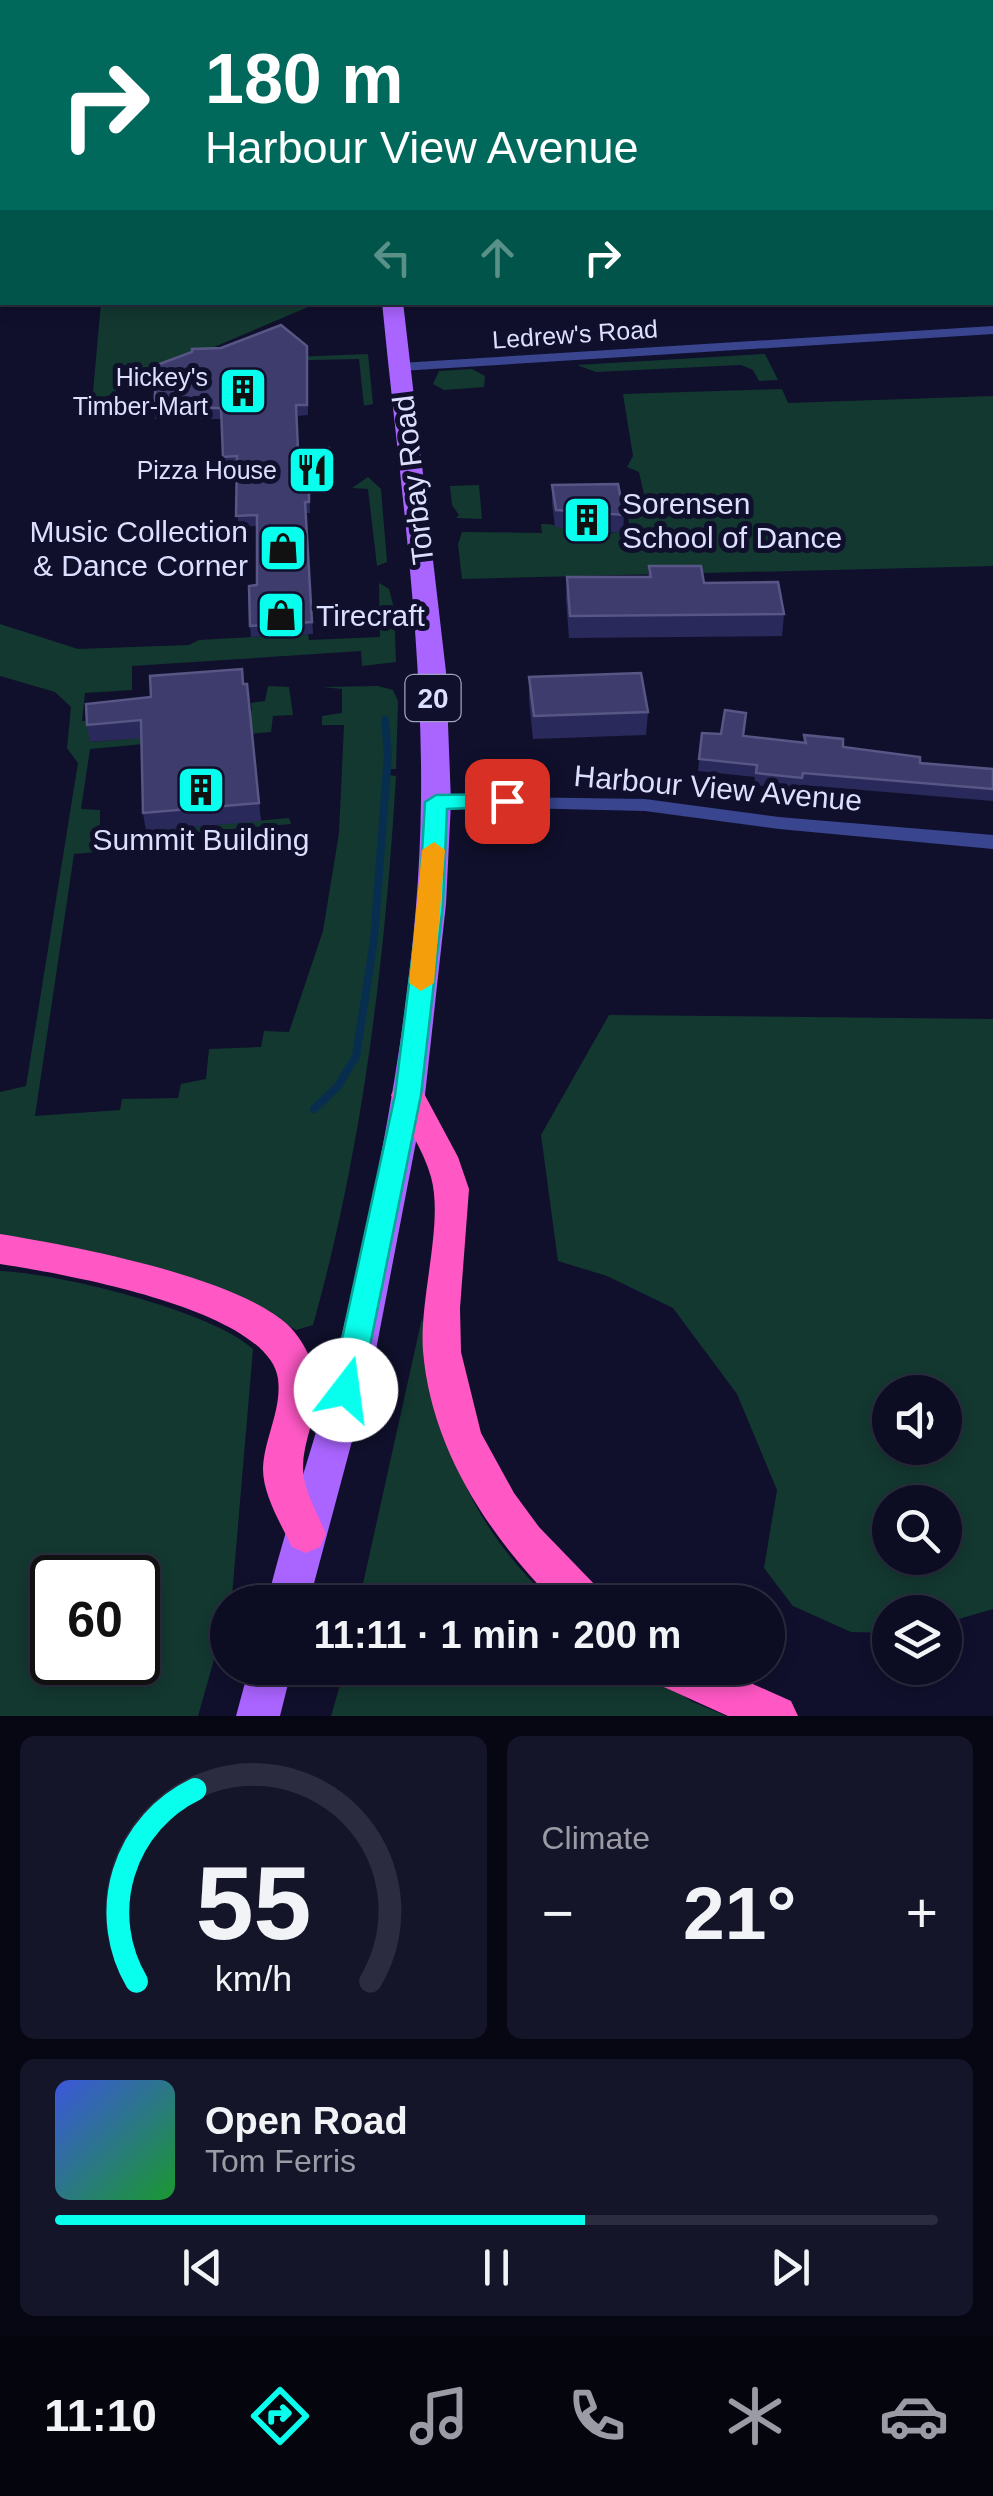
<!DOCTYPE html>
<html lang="en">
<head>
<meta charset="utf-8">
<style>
	:root { --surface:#0c0c22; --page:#15152a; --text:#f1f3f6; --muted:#9a9ba5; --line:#2c2c40; --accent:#09ffed }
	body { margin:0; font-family:Arial,sans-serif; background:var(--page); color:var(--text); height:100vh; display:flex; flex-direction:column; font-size:38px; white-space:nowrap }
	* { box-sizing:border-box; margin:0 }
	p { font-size:32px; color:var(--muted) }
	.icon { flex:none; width:55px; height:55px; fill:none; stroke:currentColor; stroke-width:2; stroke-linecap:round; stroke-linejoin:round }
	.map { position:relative; height:1716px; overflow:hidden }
	.drawer { display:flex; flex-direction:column; gap:20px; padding:20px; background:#070713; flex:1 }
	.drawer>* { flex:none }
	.top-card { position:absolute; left:0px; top:0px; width:995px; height:305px; box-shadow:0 5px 15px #0003,0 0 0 2px var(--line); background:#00695c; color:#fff; overflow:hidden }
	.tools { position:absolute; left:872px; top:1375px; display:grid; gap:20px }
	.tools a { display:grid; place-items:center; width:90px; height:90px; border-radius:50%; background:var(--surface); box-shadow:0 5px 15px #0003,0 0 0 2px var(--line); font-size:50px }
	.speed { position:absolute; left:30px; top:1555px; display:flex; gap:20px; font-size:50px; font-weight:700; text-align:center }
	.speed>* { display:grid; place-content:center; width:130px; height:130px; border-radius:50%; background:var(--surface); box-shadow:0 5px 15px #0003,0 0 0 2px var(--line); line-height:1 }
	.speed .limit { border:5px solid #111; border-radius:15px; background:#fff; color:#111 }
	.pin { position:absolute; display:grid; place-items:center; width:85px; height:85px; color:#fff; margin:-42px; border-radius:20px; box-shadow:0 5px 15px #0006 }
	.me { position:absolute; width:110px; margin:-55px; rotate:15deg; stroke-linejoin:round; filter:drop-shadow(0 0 8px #0008) }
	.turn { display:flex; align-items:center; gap:35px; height:210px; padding:0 40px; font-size:45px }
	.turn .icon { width:130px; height:130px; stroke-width:2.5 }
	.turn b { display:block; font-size:70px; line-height:85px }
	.lanes { display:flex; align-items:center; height:95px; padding:0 40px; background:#0003; justify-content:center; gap:50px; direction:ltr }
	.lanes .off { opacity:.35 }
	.big { font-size:75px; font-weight:600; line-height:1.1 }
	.drawer .tile { flex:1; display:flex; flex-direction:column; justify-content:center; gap:15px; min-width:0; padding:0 35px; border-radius:15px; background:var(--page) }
	.drawer .dial { align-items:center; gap:0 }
	.dial svg { height:260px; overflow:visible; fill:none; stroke:var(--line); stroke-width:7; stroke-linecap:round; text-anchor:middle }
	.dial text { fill:var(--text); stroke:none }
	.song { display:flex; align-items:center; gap:30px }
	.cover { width:120px; height:120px; border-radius:15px; background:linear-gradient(135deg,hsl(230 70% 55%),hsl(130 70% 35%)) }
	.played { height:10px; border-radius:5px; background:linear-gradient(90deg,var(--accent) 60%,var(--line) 60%) }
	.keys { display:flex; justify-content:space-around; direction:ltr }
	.heat { display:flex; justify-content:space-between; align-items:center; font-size:55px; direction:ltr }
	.drawer .tiles { flex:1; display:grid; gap:20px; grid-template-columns:1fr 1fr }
	.tile:last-child { grid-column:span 2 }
	.trip { position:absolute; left:210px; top:1585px; width:575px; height:100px; border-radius:50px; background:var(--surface); box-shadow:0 5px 15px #0003,0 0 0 2px var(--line); font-weight:600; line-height:100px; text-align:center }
	.menu { display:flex; height:160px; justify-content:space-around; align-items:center; background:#05050e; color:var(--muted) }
	.menu .icon { width:70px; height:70px }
	.menu .selected { color:var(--accent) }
	.menu b { font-size:45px; color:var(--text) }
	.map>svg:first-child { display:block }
	.green { fill:#133830; fill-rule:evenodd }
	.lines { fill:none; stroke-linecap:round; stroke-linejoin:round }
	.stream-far1 { stroke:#082e4f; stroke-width:5 }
	.stream { stroke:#082e4f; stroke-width:8 }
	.street { fill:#39458f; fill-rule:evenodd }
	.secondary { stroke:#7488ff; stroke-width:20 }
	.primary { fill:#aa64ff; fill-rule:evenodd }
	.highway { fill:#ff58c5; fill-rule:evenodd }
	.wall { fill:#2a295b }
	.building { fill:#3e3c6d; stroke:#575684; stroke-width:2.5 }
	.route { fill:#09ffed; stroke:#06a69a; stroke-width:2.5 }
	.slow { fill:#f59e0b }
	.labels { text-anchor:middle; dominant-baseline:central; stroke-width:10; stroke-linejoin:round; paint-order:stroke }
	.far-street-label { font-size:25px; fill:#dddfff; stroke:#10102d }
	.far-poi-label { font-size:25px; fill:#dddfff; stroke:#10102d; text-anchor:end }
	.shield { fill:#10102d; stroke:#a0a1c0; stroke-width:2.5 }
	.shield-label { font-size:28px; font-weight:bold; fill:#dddfff }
	.street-label { font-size:30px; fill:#dddfff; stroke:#10102d }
	.poi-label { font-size:30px; fill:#dddfff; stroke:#10102d; text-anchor:start }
</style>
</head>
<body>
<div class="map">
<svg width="993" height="1716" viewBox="0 0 993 1716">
	<rect width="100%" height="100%" fill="#10102d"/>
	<g class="green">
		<polygon points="347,0 760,0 773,2 349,2"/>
		<polygon points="320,302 207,350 268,358 368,354 373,404 348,409 364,406 359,359 180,363 92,403 101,303"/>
		<polygon points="765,354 778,380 759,381 753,370 741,365 596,372 577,365"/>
		<polygon points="472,369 485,376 484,387 444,390 433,384 439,371"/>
		<path d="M782,389L788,403L993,396V566L462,579L458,544L462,532L542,533L541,524C560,523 572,534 594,527L596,533L630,532L628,517H620L617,501L645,499L639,472L627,467L633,456L623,394Z"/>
		<polygon points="368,477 381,489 387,562 377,566 368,489 352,488"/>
		<polygon points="479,485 482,519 456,518 459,515 452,505 450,486"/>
		<path d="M379,583L389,589L394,608L396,662L362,666L361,651L132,666V690L85,693L82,721H89L90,742L127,739L252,710L251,703L265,701L268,686L289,687L293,715L273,716L271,732L90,749L81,809L100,810V835L289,818L291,824L100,840L97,852L74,854L35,1116L120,1110L122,1099L178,1098L181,1084L206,1079L209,1049L261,1047L264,1031L289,1032L323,931L339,833L344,725H322V716L342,713V689L322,687L378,686L393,690L398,701L396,769H390L389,775L396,776C385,960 363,1147 313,1325L296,1330L257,1307L0,1237V1092L26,1086L78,763L67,748L71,707L55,692L0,676V624L78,649L189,645L199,640L308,634L309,640L380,637Z"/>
		<path d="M609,1015L993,1019V1609L945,1623V1612H890V1633L851,1632L793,1606L764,1568L777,1490L737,1394L673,1308L607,1276L558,1261L541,1135ZM890,1392H945V1448H890ZM890,1502H945V1558H890Z"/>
		<path d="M0,1271C58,1273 212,1311 253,1349L232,1596L198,1716H0ZM52,1578H138V1662H52Z"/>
		<path d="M422,1318C441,1440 461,1514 552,1602H359Z"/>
		<polygon points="345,1668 639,1668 691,1701 726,1716 331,1716"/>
	</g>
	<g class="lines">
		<polyline class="stream-far1" points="507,0 522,2"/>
		<polyline class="stream" points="314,1109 338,1086 356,1056 374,940 388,755 385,720"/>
		<g class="street">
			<polygon points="896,0 916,0 917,2 898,2"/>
			<rect x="992" y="152" width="1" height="8"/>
			<rect x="0" y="183" width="2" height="8"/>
			<polygon points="993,326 993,334 400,371 393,367 400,363"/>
			<polygon points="436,796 645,799 779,817 993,835 993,849 779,829 645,811 429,806 426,802 429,798"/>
		</g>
		<polyline class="secondary" points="0,251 2,242"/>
		<g class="primary">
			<polygon points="314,0 331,0 332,2 316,2"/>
			<path d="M382,302H403L446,672L451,802L446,904L425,1095L375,1355L309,1602H267C287,1519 317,1438 337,1355C380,1180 419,981 421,801C423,635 398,468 382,302Z"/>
			<polygon points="249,1668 292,1668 280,1716 236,1716"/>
		</g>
		<g class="highway">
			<path d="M408,1082L420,1086L458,1157L469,1189L460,1308L461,1352L481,1433L514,1493L539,1527L598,1588L604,1602H555C488,1535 431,1448 423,1351C419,1298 444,1224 431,1177C423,1148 404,1122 391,1095L396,1086Z"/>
			<path d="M0,1234C73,1246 236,1276 289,1326C302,1339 314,1361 316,1380C321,1411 302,1439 303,1470C304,1492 318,1514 326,1534L320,1547L306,1553L292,1547C281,1524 263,1495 263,1469C264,1438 282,1410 278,1379C269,1309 59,1273 0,1264Z"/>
			<polygon points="648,1668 717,1668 791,1701 798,1716 728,1716 655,1683"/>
		</g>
	</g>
	<g class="wall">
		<polygon points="307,346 308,415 296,416 298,450 332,469 332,480 309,481 310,513 306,513 313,634 251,637 250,626 257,585 257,526 238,527 237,467 225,468 221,419 155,419 154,408"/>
		<polygon points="552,485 624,515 623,533 555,527 552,503"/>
		<polygon points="649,566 704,583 784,614 782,636 569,638 566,599 567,577 648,577"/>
		<polygon points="529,677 648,712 646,735 533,739 529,700"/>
		<polygon points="247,684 261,821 146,831 143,813 141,738 90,742 87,725 151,697"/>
		<polygon points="702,733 803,742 804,735 843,747 920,763 993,769 993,801 802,785 801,790 754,785 755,777 698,771"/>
	</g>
	<g class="building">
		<polygon points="0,0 36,0 36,2 2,2 2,113 0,114"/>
		<polygon points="281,325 307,346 307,405 296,405 298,450 329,448 332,469 309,470 309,502 305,502 312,622 250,626 249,586 257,585 257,515 236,516 237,456 223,457 221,408 154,408 157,365 192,352 192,349 221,348"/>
		<polygon points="618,484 624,515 556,510 552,485"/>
		<polygon points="649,566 701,566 704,583 778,582 784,614 570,616 567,577 651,577"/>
		<polygon points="242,669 243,684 247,684 259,803 143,813 141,720 87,725 86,704 151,697 150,676"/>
		<polygon points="641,673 648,712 534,716 529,677"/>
		<polygon points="725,710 746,713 743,736 806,743 804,735 843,739 843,747 920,757 920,763 993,769 993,789 803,773 802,778 756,773 757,765 699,759 702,733 721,734"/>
	</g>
	<polygon class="route" points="507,794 515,796 518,801 515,806 447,809 443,904 421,1095 361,1390 356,1399 346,1403 336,1399 331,1390 395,1095 419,904 425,802 436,795"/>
	<polygon class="slow" points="434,842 445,850 434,983 421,991 409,983 422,850"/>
	<defs>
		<g id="building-square" transform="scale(2.5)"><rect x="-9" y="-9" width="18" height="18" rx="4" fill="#09ffed" stroke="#10102d"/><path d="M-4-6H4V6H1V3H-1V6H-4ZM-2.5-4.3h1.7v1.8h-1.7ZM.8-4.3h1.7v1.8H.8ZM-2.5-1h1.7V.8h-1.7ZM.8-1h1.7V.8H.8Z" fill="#111"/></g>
		<g id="restaurant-square" transform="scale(2.5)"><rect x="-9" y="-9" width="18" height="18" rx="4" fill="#09ffed" stroke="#10102d"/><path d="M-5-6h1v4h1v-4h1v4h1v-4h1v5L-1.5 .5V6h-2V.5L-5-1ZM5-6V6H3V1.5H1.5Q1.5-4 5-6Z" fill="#111"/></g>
		<g id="shop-square" transform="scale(2.5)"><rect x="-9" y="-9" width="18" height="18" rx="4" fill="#09ffed" stroke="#10102d"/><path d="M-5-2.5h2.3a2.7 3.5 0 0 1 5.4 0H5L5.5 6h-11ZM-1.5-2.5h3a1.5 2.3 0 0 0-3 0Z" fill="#111"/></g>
	</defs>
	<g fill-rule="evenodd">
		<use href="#building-square" x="243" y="391"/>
		<use href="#restaurant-square" x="312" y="470"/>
		<use href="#building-square" x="587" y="520"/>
		<use href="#shop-square" x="283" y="548"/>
		<use href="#shop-square" x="281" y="615"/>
		<use href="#building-square" x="201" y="790"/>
	</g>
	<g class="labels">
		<g class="far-street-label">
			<text transform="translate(575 334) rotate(-4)">Ledrew's Road</text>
		</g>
		<g class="far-poi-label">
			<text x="208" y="377">Hickey's<tspan x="208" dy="29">Timber-Mart</tspan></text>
			<text x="277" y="470">Pizza House</text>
		</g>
		<rect class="shield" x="405.5" y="675" width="55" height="46" rx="8"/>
		<g class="shield-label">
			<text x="433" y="698">20</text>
		</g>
		<g class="street-label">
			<text transform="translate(413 480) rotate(-97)">Torbay Road</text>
			<text transform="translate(718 788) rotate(5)">Harbour View Avenue</text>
		</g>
		<g class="poi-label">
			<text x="622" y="503">Sorensen<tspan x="622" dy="34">School of Dance</tspan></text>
			<text x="248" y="531" text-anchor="end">Music Collection<tspan x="248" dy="34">&amp; Dance Corner</tspan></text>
			<text x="316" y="615">Tirecraft</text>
			<text x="201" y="839" text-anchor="middle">Summit Building</text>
		</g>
	</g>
</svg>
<div class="tools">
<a><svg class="icon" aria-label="sound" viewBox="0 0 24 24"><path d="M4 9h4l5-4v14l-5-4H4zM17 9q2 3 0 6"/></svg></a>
<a><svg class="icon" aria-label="search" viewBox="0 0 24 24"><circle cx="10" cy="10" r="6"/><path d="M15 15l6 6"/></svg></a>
<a><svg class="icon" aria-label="layers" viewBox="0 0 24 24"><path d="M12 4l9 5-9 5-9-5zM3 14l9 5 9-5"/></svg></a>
</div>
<div class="speed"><div class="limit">60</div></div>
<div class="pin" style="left:507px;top:801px;background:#d93025"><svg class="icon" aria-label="arrive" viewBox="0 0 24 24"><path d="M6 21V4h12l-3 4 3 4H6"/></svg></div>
<svg class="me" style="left:346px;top:1390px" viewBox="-20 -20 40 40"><circle r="19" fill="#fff"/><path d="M0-13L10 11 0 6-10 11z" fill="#09ffed"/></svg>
<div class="trip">11:11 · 1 min · 200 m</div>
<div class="top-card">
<div class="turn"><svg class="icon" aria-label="right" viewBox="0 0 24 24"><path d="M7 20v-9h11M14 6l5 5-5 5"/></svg><div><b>180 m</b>Harbour View Avenue</div></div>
<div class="lanes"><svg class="icon off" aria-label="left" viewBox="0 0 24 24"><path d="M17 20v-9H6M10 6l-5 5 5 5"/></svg><svg class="icon off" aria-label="ahead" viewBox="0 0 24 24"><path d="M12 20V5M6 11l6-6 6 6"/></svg><svg class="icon" aria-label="right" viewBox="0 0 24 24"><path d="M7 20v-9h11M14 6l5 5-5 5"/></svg></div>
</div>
</div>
<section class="drawer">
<div class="tiles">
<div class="tile dial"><svg viewBox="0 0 100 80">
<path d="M14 69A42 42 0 1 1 86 69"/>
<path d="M14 69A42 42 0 0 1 32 10" stroke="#09ffed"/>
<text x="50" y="56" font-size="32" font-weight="700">55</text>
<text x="50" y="72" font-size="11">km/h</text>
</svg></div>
<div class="tile"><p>Climate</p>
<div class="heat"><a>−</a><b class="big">21°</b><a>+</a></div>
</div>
<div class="tile">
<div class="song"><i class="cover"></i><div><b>Open Road</b><p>Tom Ferris</p></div></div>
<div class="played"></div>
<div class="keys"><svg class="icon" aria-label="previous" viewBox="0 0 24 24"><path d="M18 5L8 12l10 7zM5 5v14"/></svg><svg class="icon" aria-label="pause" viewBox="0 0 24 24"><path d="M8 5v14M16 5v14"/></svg><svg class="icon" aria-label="next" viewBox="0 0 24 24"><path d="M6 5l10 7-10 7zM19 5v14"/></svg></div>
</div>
</div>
</section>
<nav class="menu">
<b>11:10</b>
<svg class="icon selected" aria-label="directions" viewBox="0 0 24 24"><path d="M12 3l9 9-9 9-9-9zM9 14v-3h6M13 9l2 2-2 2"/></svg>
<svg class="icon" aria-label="music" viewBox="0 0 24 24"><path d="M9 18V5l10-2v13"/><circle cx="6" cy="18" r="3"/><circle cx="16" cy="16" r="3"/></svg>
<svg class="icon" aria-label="phone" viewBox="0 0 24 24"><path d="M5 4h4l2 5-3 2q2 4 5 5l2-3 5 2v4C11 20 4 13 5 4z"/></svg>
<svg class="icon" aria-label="climate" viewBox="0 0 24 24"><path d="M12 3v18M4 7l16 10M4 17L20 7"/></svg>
<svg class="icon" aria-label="car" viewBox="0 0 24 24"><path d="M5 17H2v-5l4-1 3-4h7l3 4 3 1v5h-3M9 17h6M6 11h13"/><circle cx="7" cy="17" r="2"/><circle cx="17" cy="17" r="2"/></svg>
</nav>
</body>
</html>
